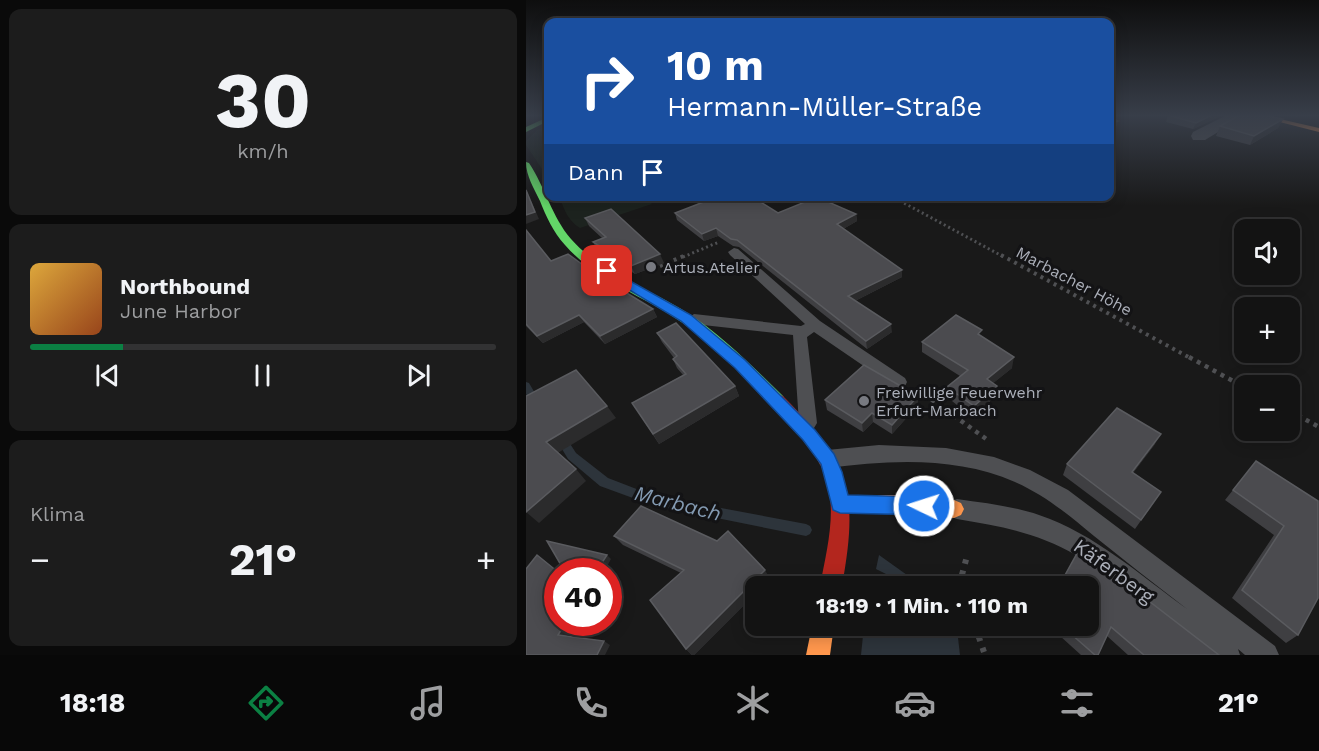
<!DOCTYPE html>
<html lang="de">
<head>
<meta charset="utf-8">
<style>
	:root { --surface:#131313; --page:#1c1c1c; --text:#f1f3f6; --muted:#9d9ea0; --line:#323233; --accent:#0b8043 }
	body { margin:0; font-family:"Work Sans",sans-serif; background:var(--page); color:var(--text); height:100vh; display:flex; flex-direction:column; font-size:22px; white-space:nowrap }
	* { box-sizing:border-box; margin:0 }
	p { font-size:20px; color:var(--muted) }
	.icon { flex:none; width:33px; height:33px; fill:none; stroke:currentColor; stroke-width:2; stroke-linecap:round; stroke-linejoin:round }
	.map { position:relative; flex:1; overflow:hidden }
	.panel { display:flex; flex-direction:column; gap:9px; padding:9px; background:#0a0a0a; width:526px }
	.panel>* { flex:none }
	.top-card { position:absolute; left:18px; top:18px; width:570px; height:183px; border-radius:12px; box-shadow:0 3px 15px #0003,0 0 0 2px var(--line); background:#1a4fa0; color:#fff; overflow:hidden }
	.fabs { position:absolute; left:708px; top:219px; display:grid; gap:12px }
	.fabs a { display:grid; place-items:center; width:66px; height:66px; border-radius:12px; background:var(--surface); box-shadow:0 3px 15px #0003,0 0 0 2px var(--line); font-size:30px }
	.speed { position:absolute; left:18px; top:558px; display:flex; gap:12px; font-size:30px; font-weight:700; text-align:center }
	.speed>* { display:grid; place-content:center; width:78px; height:78px; border-radius:50%; background:var(--surface); box-shadow:0 3px 15px #0003,0 0 0 2px var(--line); line-height:1 }
	.speed .limit { border:9px solid #d22; background:#fff; color:#111 }
	.pin { position:absolute; display:grid; place-items:center; width:51px; height:51px; color:#fff; margin:-26px; border-radius:12px; box-shadow:0 3px 9px #0006 }
	.me { position:absolute; width:66px; margin:-33px; rotate:274deg; stroke-linejoin:round; filter:drop-shadow(0 0 4px #0008) }
	.turn { display:flex; align-items:center; gap:21px; height:126px; padding:0 24px; font-size:27px }
	.turn .icon { width:78px; height:78px; stroke-width:2.5 }
	.turn b { display:block; font-size:42px; line-height:51px }
	.then { display:flex; align-items:center; height:57px; padding:0 24px; background:#0003; gap:12px; font-size:22px }
	.big { font-size:45px; font-weight:700; line-height:1.1 }
	.panel .tile { flex:1; display:flex; flex-direction:column; justify-content:center; gap:9px; min-width:0; padding:0 21px; border-radius:12px; background:var(--page) }
	.panel .dial { align-items:center; gap:0 }
	.dial b { font-size:78px; line-height:1 }
	.song { display:flex; align-items:center; gap:18px }
	.cover { width:72px; height:72px; border-radius:9px; background:linear-gradient(135deg,hsl(40 70% 55%),hsl(20 70% 35%)) }
	.played { height:6px; border-radius:3px; background:linear-gradient(90deg,var(--accent) 20%,var(--line) 20%) }
	.keys { display:flex; justify-content:space-around; direction:ltr }
	.heat { display:flex; justify-content:space-between; align-items:center; font-size:33px; direction:ltr }
	.trip { position:absolute; left:219px; top:576px; width:354px; height:60px; border-radius:12px; background:var(--surface); box-shadow:0 3px 15px #0003,0 0 0 2px var(--line); font-weight:700; line-height:60px; text-align:center }
	.dock { display:flex; height:96px; justify-content:space-around; align-items:center; background:#080808; color:var(--muted) }
	.dock .icon { width:42px; height:42px }
	.dock .on { color:var(--accent) }
	.dock b { font-size:27px; color:var(--text) }
	main { display:flex; flex:1; min-height:0 }
	.map>svg:first-child { display:block }
	.green { fill:#1d231f }
	.water { fill:#2d343b }
	.lines { fill:none; stroke-linecap:round; stroke-linejoin:round }
	.stream { fill:#2d343b; fill-rule:evenodd }
	.path-far3 { stroke:#4f5053; stroke-width:3; stroke-dasharray:2 3; stroke-linecap:butt }
	.path-far2 { stroke:#4f5053; stroke-width:4; stroke-dasharray:3 4.5; stroke-linecap:butt }
	.path-far1 { stroke:#4f5053; stroke-width:4.5; stroke-dasharray:4 5; stroke-linecap:butt }
	.path { stroke:#4f5053; stroke-width:6; stroke-dasharray:4.5 7; stroke-linecap:butt }
	.lane { fill:#4e4f52; fill-rule:evenodd }
	.street { fill:#4e4f52; fill-rule:evenodd }
	.fast { fill:#63d668; fill-rule:evenodd }
	.slow { fill:#ff974d; fill-rule:evenodd }
	.jam { fill:#b3261e; fill-rule:evenodd }
	.wall { fill:#3f3f42 }
	.shaded-wall { fill:#2b2b2c }
	.building { fill:#4b4b4f; stroke:#5a5b5f; stroke-width:1.5 }
	.route { fill:#1a73e8; stroke:#114b97; stroke-width:1.5 }
	.poi-dot { fill:#787a81; stroke:#131315; stroke-width:2 }
	.labels { text-anchor:middle; dominant-baseline:central; stroke-width:6; stroke-linejoin:round; paint-order:stroke }
	.poi-label { font-size:16px; fill:#abafb9; stroke:#131315; text-anchor:start }
	.street-label { font-size:16px; fill:#abafb9; stroke:#131315 }
	.near-street-label { font-size:20px; fill:#abafb9; stroke:#131315 }
	.near-water-label { font-size:21px; font-style:italic; fill:#849bb3; stroke:#131315 }
</style>
</head>
<body>
<main>
<section class="panel">
<div class="tile dial"><b>30</b><p>km/h</p></div>
<div class="tile">
<div class="song"><i class="cover"></i><div><b>Northbound</b><p>June Harbor</p></div></div>
<div class="played"></div>
<div class="keys"><svg class="icon" aria-label="previous" viewBox="0 0 24 24"><path d="M18 5L8 12l10 7zM5 5v14"/></svg><svg class="icon" aria-label="pause" viewBox="0 0 24 24"><path d="M8 5v14M16 5v14"/></svg><svg class="icon" aria-label="next" viewBox="0 0 24 24"><path d="M6 5l10 7-10 7zM19 5v14"/></svg></div>
</div>
<div class="tile"><p>Klima</p>
<div class="heat"><a>−</a><b class="big">21°</b><a>+</a></div>
</div>
</section>
<div class="map">
<svg width="793" height="655" viewBox="0 0 793 655">
	<rect width="100%" height="100%" fill="#191919"/>
	<g class="green">
		<polygon points="22,124 22,178 0,145 0,141 10,131"/>
		<path d="M33,197H117L126,204L54,228C41,220 39,210 33,197Z"/>
	</g>
	<g class="water">
		<polygon points="353,555 381,575 386,586 370,586 362,575 350,569"/>
		<polygon points="338,626 426,626 432,638 434,655 335,655"/>
	</g>
	<g class="lines">
		<g class="stream">
			<polygon points="0,382 3,383 13,400 15,403 13,406 10,407 7,406 0,394"/>
			<polygon points="35,435 39,436 50,453 82,478 126,495 280,524 284,526 286,530 284,534 280,536 126,505 74,486 42,459 30,439 31,436"/>
		</g>
		<g class="path-far3">
			<polyline points="365,196 478,257"/>
			<polyline points="157,257 193,242"/>
		</g>
		<g class="path-far2">
			<polyline points="475,255 666,359"/>
			<polyline points="127,269 160,255"/>
		</g>
		<g class="path-far1">
			<polyline points="663,357 718,387"/>
			<polyline points="391,389 463,441"/>
			<polyline points="764,411 793,427"/>
		</g>
		<g class="path">
			<polyline points="433,586 441,556"/>
			<polyline points="449,626 459,655"/>
		</g>
		<g class="lane">
			<polygon points="208,248 212,249 294,321 379,378 381,382 379,386 373,388 367,386 288,332 281,337 291,423 288,428 282,430 276,428 273,423 267,335 168,324 161,319 168,314 275,326 279,324 204,255 202,252"/>
			<path d="M353,445L420,448L468,457L504,470L542,490L749,646L753,655H719L712,649L714,655H680L550,555C512,533 474,526 431,519L423,516L420,509L423,502L431,499C458,503 487,506 513,515C569,534 614,575 661,609C630,585 599,561 568,536C544,516 519,495 489,482C430,456 364,460 301,468L294,465L291,459L294,453L301,450Z"/>
		</g>
		<polygon class="street" points="701,115 720,115 679,140 667,140 665,136 667,132"/>
		<g class="fast">
			<polygon points="22,117 22,121 0,132 0,127"/>
			<path d="M0,162L3,163C19,187 26,217 45,239C75,273 122,288 160,312C196,335 226,366 257,396L259,400L257,404L251,406L245,404C220,378 194,351 165,329C125,298 72,283 39,245C27,232 20,216 14,201C8,188 0,176 0,162Z"/>
		</g>
		<g class="slow">
			<polygon points="727,115 737,115 793,128 793,132"/>
			<polygon points="314,495 380,495 428,500 435,503 438,509 435,515 428,518 380,513 314,513 307,510 305,504 307,498"/>
			<polygon points="286,626 308,626 304,655 280,655"/>
		</g>
		<path class="jam" d="M251,394L257,396C324,464 333,491 316,586H294C301,548 314,502 295,466C283,442 263,423 245,404L243,400L245,396Z"/>
	</g>
	<g class="wall">
		<polygon points="642,115 697,115 667,129 640,122"/>
		<polygon points="759,115 774,115 770,117"/>
		<polygon points="757,119 752,128 724,145 690,136 694,126"/>
		<polygon points="149,213 330,214 331,221 317,229 376,270 376,277 329,301 366,332 341,349 213,247 207,246 192,236 178,241 151,220"/>
		<polygon points="59,218 138,263 109,274 71,250 67,242 76,238 63,226"/>
		<polygon points="0,230 25,261 68,273 127,309 131,317 79,344 58,322 17,343 0,326"/>
		<polygon points="131,333 209,386 213,396 133,444 106,403 157,375 151,368 147,359 148,358 136,342"/>
		<polygon points="456,336 486,368 467,383 470,396 446,417 421,397 421,387 434,376 396,352 396,342"/>
		<polygon points="299,400 392,405 366,434 347,422 337,432 301,410"/>
		<polygon points="629,444 607,473 628,502 609,529 537,475 541,464"/>
		<polygon points="730,461 792,501 772,635 760,643 706,598 748,535 699,500"/>
		<polygon points="88,536 244,579 168,655 166,655 160,649 155,573 97,545"/>
		<polygon points="562,586 693,655 602,655 581,636 572,655 555,655 523,626 562,626"/>
	</g>
	<g class="shaded-wall">
		<polygon points="686,115 697,115 667,129 670,123"/>
		<polygon points="757,119 752,128 724,145 728,136"/>
		<polygon points="592,121 591,126 584,129 584,124"/>
		<polygon points="0,189 13,219 0,224"/>
		<polygon points="330,214 331,221 312,232 311,224"/>
		<polygon points="190,228 192,236 178,241 176,234"/>
		<polygon points="134,254 138,263 109,274 105,266"/>
		<polygon points="376,270 376,277 323,304 322,296"/>
		<polygon points="127,309 131,317 79,344 74,336"/>
		<polygon points="53,315 58,322 17,343 11,336"/>
		<polygon points="365,324 366,332 341,349 340,341"/>
		<polygon points="488,357 486,368 460,389 461,379"/>
		<polygon points="209,386 213,396 133,444 127,434"/>
		<polygon points="471,386 470,396 446,417 448,406"/>
		<polygon points="392,396 392,405 366,434 366,425"/>
		<polygon points="81,406 90,418 30,454 20,442"/>
		<polygon points="346,413 347,422 337,432 336,423"/>
		<polygon points="635,434 629,444 600,482 606,472"/>
		<polygon points="50,469 60,481 13,523 0,512"/>
		<polygon points="81,555 85,559 78,572 70,572"/>
		<polygon points="239,570 244,579 236,586 230,586 230,593 168,655 166,655 160,649"/>
		<polygon points="40,622 48,622 39,638 32,635"/>
		<polygon points="78,641 84,645 79,655 71,655"/>
	</g>
	<g class="building">
		<polygon points="642,115 686,115 670,123"/>
		<polygon points="714,115 738,115 757,119 728,136 694,126"/>
		<polygon points="584,118 592,121 584,124"/>
		<polygon points="0,190 9,212 0,215"/>
		<polygon points="193,196 225,196 252,213 291,197 330,214 311,224 376,270 322,296 365,324 340,341 211,240 205,239 190,228 176,234 149,213"/>
		<polygon points="85,209 134,254 105,266 67,242 80,237 59,218"/>
		<polygon points="0,230 25,261 42,254 68,273 127,309 74,336 53,315 11,336 0,324"/>
		<polygon points="430,315 456,330 452,334 488,357 461,379 471,386 448,406 421,387 442,370 396,342"/>
		<polygon points="150,323 209,386 127,434 106,403 160,374 147,359 151,356 131,333"/>
		<polygon points="338,365 392,396 366,425 346,413 336,423 299,400"/>
		<polygon points="50,370 81,406 20,442 50,469 0,512 0,396"/>
		<polygon points="591,408 635,434 606,472 635,492 615,520 541,464"/>
		<polygon points="730,461 792,501 792,598 772,635 716,590 758,526 707,490"/>
		<polygon points="115,506 191,541 202,531 239,570 160,649 124,600 158,570 88,536"/>
		<polygon points="21,541 81,555 70,572 39,572"/>
		<polygon points="554,548 693,655 618,655 585,627 572,655 569,655 536,626 562,626 562,586 533,586"/>
		<polygon points="11,555 32,572 32,622 40,622 32,635 78,641 71,655 0,655 0,569"/>
	</g>
	<linearGradient id="sky" x2="0" y2="1"><stop stop-color="#0e0e0e"/><stop offset="0.56" stop-color="#383e49"/><stop offset="1" stop-color="#383e49" stop-opacity="0"/></linearGradient>
	<rect width="793" height="206" fill="url(#sky)"/>
	<polygon class="route" points="81,268 165,315 219,360 289,430 308,454 316,472 322,495 398,497 405,499 407,506 405,512 398,515 314,513 307,510 295,464 277,440 209,368 155,321 77,274 77,269"/>
	<g class="poi-dot">
		<circle cx="125" cy="267" r="6"/>
		<circle cx="338" cy="401" r="6"/>
	</g>
	<g class="labels">
		<g class="poi-label">
			<text x="137" y="267">Artus.Atelier</text>
			<text x="350" y="392">Freiwillige Feuerwehr<tspan x="350" dy="18">Erfurt-Marbach</tspan></text>
		</g>
		<g class="street-label">
			<text transform="translate(548 281) rotate(28)">Marbacher Höhe</text>
		</g>
		<g class="near-street-label">
			<text transform="translate(588 571) rotate(36)">Käferberg</text>
		</g>
		<g class="near-water-label">
			<text transform="translate(152 503) rotate(14)">Marbach</text>
		</g>
	</g>
</svg>
<div class="fabs">
<a><svg class="icon" aria-label="sound" viewBox="0 0 24 24"><path d="M4 9h4l5-4v14l-5-4H4zM17 9q2 3 0 6"/></svg></a>
<a>+</a>
<a>−</a>
</div>
<div class="speed"><div class="limit">40</div></div>
<div class="pin" style="left:81px;top:271px;background:#d93025"><svg class="icon" aria-label="arrive" viewBox="0 0 24 24"><path d="M6 21V4h12l-3 4 3 4H6"/></svg></div>
<svg class="me" style="left:398px;top:506px" viewBox="-20 -20 40 40"><circle r="17" fill="#1a73e8" stroke="#fff" stroke-width="3"/><path d="M0-11L8 9 0 5-8 9z" fill="#fff"/></svg>
<div class="trip">18:19 · 1 Min. · 110 m</div>
<div class="top-card">
<div class="turn"><svg class="icon" aria-label="right" viewBox="0 0 24 24"><path d="M7 20v-9h11M14 6l5 5-5 5"/></svg><div><b>10 m</b>Hermann-Müller-Straße</div></div>
<div class="then">Dann<svg class="icon" aria-label="arrive" viewBox="0 0 24 24"><path d="M6 21V4h12l-3 4 3 4H6"/></svg></div>
</div>
</div>
</main>
<nav class="dock">
<b>18:18</b>
<svg class="icon on" aria-label="directions" viewBox="0 0 24 24"><path d="M12 3l9 9-9 9-9-9zM9 14v-3h6M13 9l2 2-2 2"/></svg>
<svg class="icon" aria-label="music" viewBox="0 0 24 24"><path d="M9 18V5l10-2v13"/><circle cx="6" cy="18" r="3"/><circle cx="16" cy="16" r="3"/></svg>
<svg class="icon" aria-label="phone" viewBox="0 0 24 24"><path d="M5 4h4l2 5-3 2q2 4 5 5l2-3 5 2v4C11 20 4 13 5 4z"/></svg>
<svg class="icon" aria-label="climate" viewBox="0 0 24 24"><path d="M12 3v18M4 7l16 10M4 17L20 7"/></svg>
<svg class="icon" aria-label="car" viewBox="0 0 24 24"><path d="M5 17H2v-5l4-1 3-4h7l3 4 3 1v5h-3M9 17h6M6 11h13"/><circle cx="7" cy="17" r="2"/><circle cx="17" cy="17" r="2"/></svg>
<svg class="icon" aria-label="filters" viewBox="0 0 24 24"><path d="M4 7h16M4 17h16"/><circle cx="9" cy="7" r="2"/><circle cx="15" cy="17" r="2"/></svg>
<b>21°</b>
</nav>
</body>
</html>
